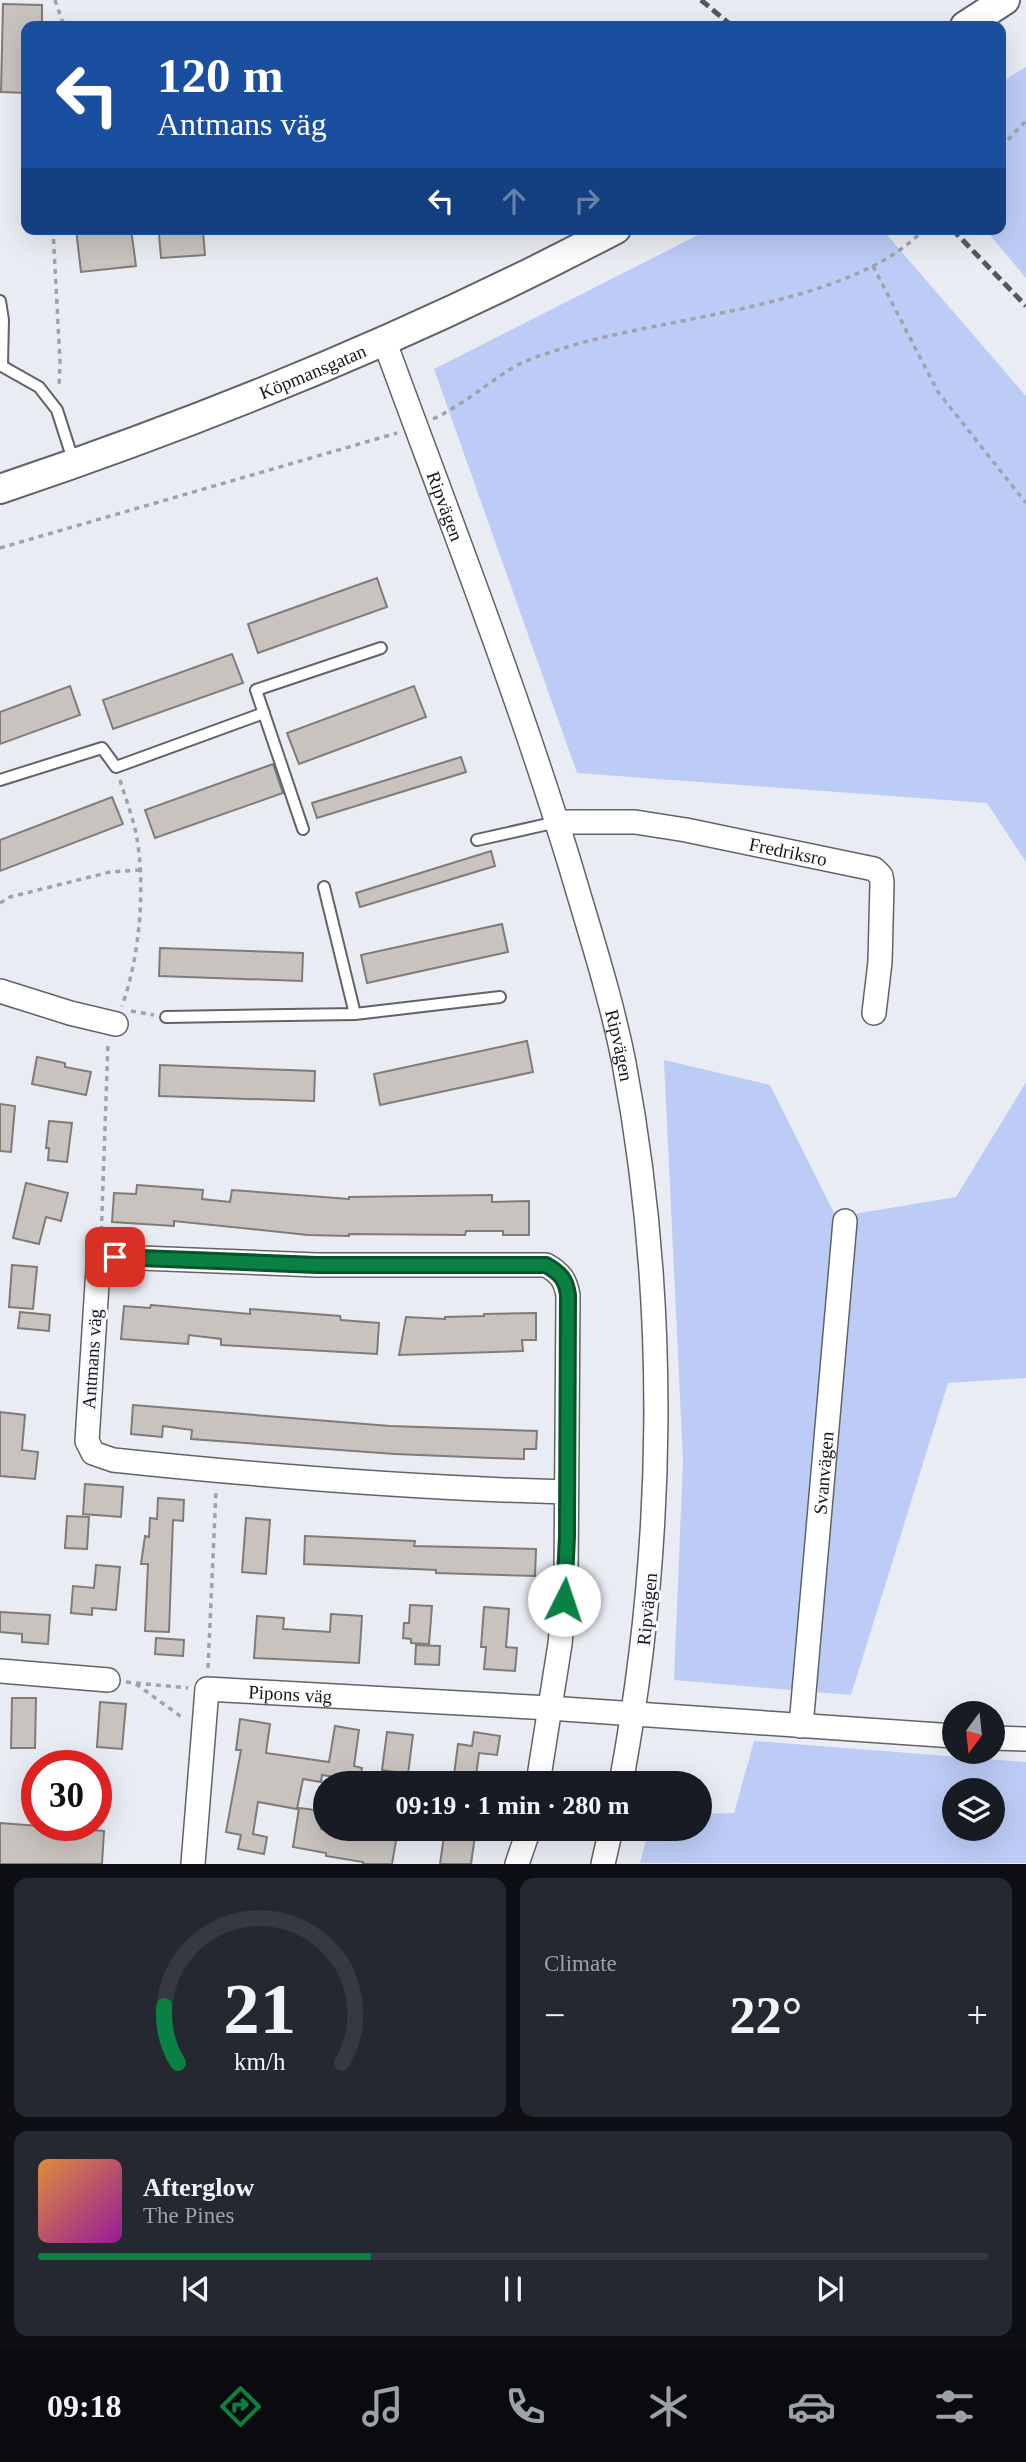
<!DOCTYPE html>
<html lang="en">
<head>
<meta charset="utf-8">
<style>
	:root { --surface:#171b24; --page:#242831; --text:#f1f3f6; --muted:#9ea1a6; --line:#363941; --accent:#0b8043 }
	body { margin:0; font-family:"Times New Roman",serif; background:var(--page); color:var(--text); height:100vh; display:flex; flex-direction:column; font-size:26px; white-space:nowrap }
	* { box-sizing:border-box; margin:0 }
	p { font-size:23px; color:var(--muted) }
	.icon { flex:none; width:38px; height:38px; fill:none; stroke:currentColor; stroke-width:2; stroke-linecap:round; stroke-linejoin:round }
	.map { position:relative; height:1864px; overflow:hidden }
	.details { display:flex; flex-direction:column; gap:14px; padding:14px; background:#0d0f14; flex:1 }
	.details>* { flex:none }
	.top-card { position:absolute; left:21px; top:21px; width:985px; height:214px; border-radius:14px; box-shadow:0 7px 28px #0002; background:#1a4fa0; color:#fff; overflow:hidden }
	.needle { width:46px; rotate:195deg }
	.tools { position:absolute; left:942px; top:1701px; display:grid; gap:14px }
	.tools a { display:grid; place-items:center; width:63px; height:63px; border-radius:50%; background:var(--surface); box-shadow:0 7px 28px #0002; font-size:35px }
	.speed { position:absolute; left:21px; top:1750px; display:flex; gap:14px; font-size:35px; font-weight:700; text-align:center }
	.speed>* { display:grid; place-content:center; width:91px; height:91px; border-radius:50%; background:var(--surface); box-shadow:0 7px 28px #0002; line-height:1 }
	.speed .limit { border:10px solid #d22; background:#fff; color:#111 }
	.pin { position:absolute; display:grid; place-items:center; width:60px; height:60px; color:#fff; margin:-30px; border-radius:14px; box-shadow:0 4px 10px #0006 }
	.me { position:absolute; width:77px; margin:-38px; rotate:4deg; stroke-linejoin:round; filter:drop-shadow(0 0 5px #0008) }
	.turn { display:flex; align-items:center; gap:24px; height:147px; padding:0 21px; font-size:32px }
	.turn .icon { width:91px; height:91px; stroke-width:2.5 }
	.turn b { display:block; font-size:49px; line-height:60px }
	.lanes { display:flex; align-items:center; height:66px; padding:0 21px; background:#0003; justify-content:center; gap:35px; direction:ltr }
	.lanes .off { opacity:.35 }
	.big { font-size:52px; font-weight:800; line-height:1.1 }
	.details .card { flex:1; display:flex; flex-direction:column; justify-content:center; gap:10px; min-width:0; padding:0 24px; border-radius:14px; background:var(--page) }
	.details .dial { align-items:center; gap:0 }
	.dial svg { height:182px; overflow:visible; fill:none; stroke:var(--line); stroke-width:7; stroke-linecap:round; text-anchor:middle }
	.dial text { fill:var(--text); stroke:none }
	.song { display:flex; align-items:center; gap:21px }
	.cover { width:84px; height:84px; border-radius:10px; background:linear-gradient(135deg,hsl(30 70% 55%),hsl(300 70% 35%)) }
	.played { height:7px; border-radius:4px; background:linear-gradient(90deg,var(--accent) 35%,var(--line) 35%) }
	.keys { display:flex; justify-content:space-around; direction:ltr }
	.heat { display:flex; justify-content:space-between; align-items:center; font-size:38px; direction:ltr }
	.details .tiles { flex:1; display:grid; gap:14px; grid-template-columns:1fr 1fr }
	.card:last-child { grid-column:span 2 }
	.trip { position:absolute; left:313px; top:1771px; width:399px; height:70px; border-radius:35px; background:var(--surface); box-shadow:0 7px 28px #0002; font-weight:800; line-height:70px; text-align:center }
	.tab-bar { display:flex; height:112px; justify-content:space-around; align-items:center; background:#090b0e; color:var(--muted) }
	.tab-bar .icon { width:49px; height:49px }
	.tab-bar .active { color:var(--accent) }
	.tab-bar b { font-size:32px; color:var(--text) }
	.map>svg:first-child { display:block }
	.green { fill:#bdccf6; fill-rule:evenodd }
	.building { fill:#c8c3be; stroke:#807b76; stroke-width:2 }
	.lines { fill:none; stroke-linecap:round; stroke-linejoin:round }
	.service-casing { stroke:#616368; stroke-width:14 }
	.minor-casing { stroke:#616368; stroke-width:26 }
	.tertiary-casing { stroke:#616368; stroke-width:32 }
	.path { stroke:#a0a2a7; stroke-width:3.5; stroke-dasharray:5 5; stroke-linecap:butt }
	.service { stroke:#fff; stroke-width:10 }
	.minor { stroke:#fff; stroke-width:23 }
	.tertiary { stroke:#fff; stroke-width:28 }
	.rail { stroke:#57585b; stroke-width:5; stroke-dasharray:10 5; stroke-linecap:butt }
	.route-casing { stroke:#07532c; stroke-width:18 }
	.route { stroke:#0b8043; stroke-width:12 }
	.labels { text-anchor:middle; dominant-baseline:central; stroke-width:6; stroke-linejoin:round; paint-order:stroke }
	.street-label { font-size:19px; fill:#161719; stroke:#f8faff }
</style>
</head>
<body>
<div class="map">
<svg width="1026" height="1864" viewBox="0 0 1026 1864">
	<rect width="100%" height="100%" fill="#eaecf3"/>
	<g class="green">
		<polygon points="1026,67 1026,278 985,229 1001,229 1001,82"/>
		<polygon points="710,229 882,229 1026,396 1026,862 987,803 577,773 434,369"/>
		<polygon points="664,1060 770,1085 836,1217 956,1197 1026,1082 1026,1378 948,1383 851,1695 674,1680 683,1461"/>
		<path d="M754,1741L1026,1762V1863H640L649,1829H700V1814L734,1813ZM954,1790H992V1829H954Z"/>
	</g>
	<g class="building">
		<polygon points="3,4 42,5 42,26 26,26 26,93 1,92"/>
		<polygon points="76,229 131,229 136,266 81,272"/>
		<polygon points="203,231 205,255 161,258 159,234"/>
		<polygon points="377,578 387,607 258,653 248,624"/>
		<polygon points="232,654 243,683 113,729 103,700"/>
		<polygon points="70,686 80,715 0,744 0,712"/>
		<polygon points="414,686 426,717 299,764 287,733"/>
		<polygon points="461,757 466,772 317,818 312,803"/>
		<polygon points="273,764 283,793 155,838 145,810"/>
		<polygon points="112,797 123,824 0,871 0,840"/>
		<polygon points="491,851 495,866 360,907 356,893"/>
		<polygon points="502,924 508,952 367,983 361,955"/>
		<polygon points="160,948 303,953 302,981 159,976"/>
		<polygon points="527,1041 533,1072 380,1105 374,1074"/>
		<polygon points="37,1057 65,1063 65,1067 91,1072 86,1095 32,1084"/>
		<polygon points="160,1065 315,1071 314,1101 159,1096"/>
		<polygon points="0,1104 15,1106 11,1152 0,1151"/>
		<polygon points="49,1121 72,1123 67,1162 48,1160 49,1148 46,1148"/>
		<polygon points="26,1183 68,1193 61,1221 46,1217 39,1244 13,1238"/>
		<polygon points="137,1185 203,1190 202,1199 230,1202 232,1190 349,1199 349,1197 492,1195 492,1202 529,1201 529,1235 503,1235 503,1231 466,1231 465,1235 349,1234 349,1236 308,1235 174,1221 174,1226 112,1222 114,1193 136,1194"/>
		<polygon points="12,1265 37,1267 33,1309 9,1307"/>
		<polygon points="151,1305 250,1314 250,1309 289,1312 340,1316 341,1320 379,1323 377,1354 221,1345 221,1339 189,1335 188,1344 121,1339 124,1306 150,1308"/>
		<polygon points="20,1312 50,1315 49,1331 18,1328"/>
		<polygon points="536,1313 536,1340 522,1340 523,1351 399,1355 406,1317 445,1319 445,1317 484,1316 484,1314"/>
		<polygon points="133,1405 390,1426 537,1431 536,1449 524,1449 524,1459 492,1458 395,1454 191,1439 192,1430 163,1426 162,1437 131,1434"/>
		<polygon points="0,1412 25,1415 22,1450 38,1452 35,1479 0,1476"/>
		<polygon points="85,1484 123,1487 121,1517 83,1514"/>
		<polygon points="158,1498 184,1500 183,1521 173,1520 169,1632 145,1631 148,1564 141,1564 145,1536 149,1537 150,1518 157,1519"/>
		<polygon points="67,1516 89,1517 87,1549 65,1548"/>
		<polygon points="246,1518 270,1520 266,1574 242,1572"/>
		<polygon points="305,1536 415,1541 414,1546 536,1549 535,1576 436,1573 436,1570 304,1564"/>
		<polygon points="96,1565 120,1567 116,1610 92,1608 92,1615 71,1613 73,1586 94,1588"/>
		<polygon points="410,1605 432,1606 429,1644 411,1643 411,1639 403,1638 404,1623 409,1623"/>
		<polygon points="484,1607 509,1609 506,1647 517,1648 515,1671 484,1669 486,1647 481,1647"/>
		<polygon points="0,1612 50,1615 48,1644 22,1642 22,1634 0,1632"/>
		<polygon points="331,1614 362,1616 359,1663 254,1658 257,1616 284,1618 283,1629 330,1632"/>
		<polygon points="156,1638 184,1640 183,1656 155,1654"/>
		<polygon points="416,1645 440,1646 439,1665 415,1664"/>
		<polygon points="12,1698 36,1698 35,1748 11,1748"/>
		<polygon points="100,1702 126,1704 122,1749 97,1747"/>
		<polygon points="240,1719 270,1724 266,1753 329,1762 335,1726 359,1730 354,1766 362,1768 360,1781 322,1775 321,1782 303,1779 297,1809 258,1802 253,1834 267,1837 264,1854 238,1849 241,1835 226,1832 241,1750 236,1750"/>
		<polygon points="387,1732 413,1735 408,1774 382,1770"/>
		<polygon points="474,1732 500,1736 497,1755 479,1753 475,1783 453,1783 458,1744 472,1746"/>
		<polygon points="299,1808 324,1811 321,1829 398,1829 392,1864 363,1864 363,1862 326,1856 326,1853 293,1847"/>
		<polygon points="0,1823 104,1831 102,1864 0,1864"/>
		<polygon points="445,1829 476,1829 471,1864 440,1864"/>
	</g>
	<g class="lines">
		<g class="service-casing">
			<g id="service">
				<polyline points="0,301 3,320 2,365"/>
				<polyline points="0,365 39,387 57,410 74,463"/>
				<polyline points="0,780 102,748 116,767 264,713"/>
				<polyline points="303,829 256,690 381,648"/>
				<polyline points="477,840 557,822"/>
				<polyline points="355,1014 500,997"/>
				<polyline points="166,1017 355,1014 324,887"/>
			</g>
		</g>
		<g class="minor-casing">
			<g id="minor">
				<path id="s1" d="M384,340C448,515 517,690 571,868C590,933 611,997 624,1063C669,1301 665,1546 621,1783"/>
				<path id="s2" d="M557,822H635L686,830L874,869L881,876L882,883L880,962L874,1013"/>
				<polyline points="0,991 70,1013 116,1024"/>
				<polyline points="0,1671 108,1680"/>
				<path id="s3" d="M801,1726L845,1221"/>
				<polyline points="992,1738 1026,1739"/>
				<path d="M538,1783L560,1644L566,1579L568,1295C565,1279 560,1273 546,1265H317L115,1257L103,1260L98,1268L87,1441L93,1453L113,1460C264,1476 414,1488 566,1492"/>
				<path id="s4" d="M193,1864L207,1689L549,1708L954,1736"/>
				<polyline points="517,1864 529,1829"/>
				<polyline points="603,1864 611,1829"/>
			</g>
		</g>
		<g class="tertiary-casing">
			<g id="tertiary">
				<polyline points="965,26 1005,0"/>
				<path id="s5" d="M0,489C211,418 419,333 616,229"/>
			</g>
		</g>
		<g class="path">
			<polyline points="55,0 64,26"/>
			<polyline points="1001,147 1026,121"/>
			<polyline points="53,229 60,362 59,388"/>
			<polyline points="873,266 938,392 1026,503"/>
			<path d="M433,419C463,405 486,384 514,367C528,359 548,353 564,348C664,316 852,307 924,229"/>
			<polyline points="0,548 397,433"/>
			<path d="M120,780C125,797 132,815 136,833C146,885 140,956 122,1006"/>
			<polyline points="0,903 10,897 110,872 140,870"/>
			<polyline points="131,1011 154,1015"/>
			<polyline points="101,1241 108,1042"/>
			<polyline points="208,1668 216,1491"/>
			<polyline points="126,1682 188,1688"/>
			<polyline points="136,1684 183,1718"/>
		</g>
		<use href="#service" class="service"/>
		<use href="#minor" class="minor"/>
		<use href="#tertiary" class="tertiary"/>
		<g class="rail">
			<polyline points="701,0 732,26"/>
			<polyline points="952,229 1026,306"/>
		</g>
	</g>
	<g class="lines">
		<g class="route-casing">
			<path id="route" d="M115,1257L317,1265H546C560,1273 566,1279 568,1295L567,1536L564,1600"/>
		</g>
		<use href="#route" class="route"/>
	</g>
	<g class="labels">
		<g class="street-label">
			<text stroke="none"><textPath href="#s5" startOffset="334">Köpmansgatan</textPath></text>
			<text stroke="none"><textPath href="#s1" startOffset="177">Ripvägen</textPath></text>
			<text stroke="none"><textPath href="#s2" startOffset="234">Fredriksro</textPath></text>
			<text stroke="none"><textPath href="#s1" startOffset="744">Ripvägen</textPath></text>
			<text transform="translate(92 1359) rotate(-86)">Antmans väg</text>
			<text stroke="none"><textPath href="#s3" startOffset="254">Svanvägen</textPath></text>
			<text transform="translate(647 1609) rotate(-84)">Ripvägen</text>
			<text stroke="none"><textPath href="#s4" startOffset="259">Pipons väg</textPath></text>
		</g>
	</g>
</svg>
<div class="tools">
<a><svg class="needle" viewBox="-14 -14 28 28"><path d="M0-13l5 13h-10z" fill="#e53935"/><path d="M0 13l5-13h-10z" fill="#9ea1a6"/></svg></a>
<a><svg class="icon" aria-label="layers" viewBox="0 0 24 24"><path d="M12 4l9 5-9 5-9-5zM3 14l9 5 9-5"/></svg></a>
</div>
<div class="speed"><div class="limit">30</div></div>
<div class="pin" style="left:115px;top:1257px;background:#d93025"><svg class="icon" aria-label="arrive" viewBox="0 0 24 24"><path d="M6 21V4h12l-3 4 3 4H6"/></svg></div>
<svg class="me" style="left:564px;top:1600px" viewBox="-20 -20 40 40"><circle r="19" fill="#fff"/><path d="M0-13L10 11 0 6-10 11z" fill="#0b8043"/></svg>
<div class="trip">09:19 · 1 min · 280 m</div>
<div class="top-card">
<div class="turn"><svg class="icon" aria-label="left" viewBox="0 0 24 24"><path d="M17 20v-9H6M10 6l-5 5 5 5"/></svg><div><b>120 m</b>Antmans väg</div></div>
<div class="lanes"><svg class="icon" aria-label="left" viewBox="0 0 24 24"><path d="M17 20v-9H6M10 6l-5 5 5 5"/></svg><svg class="icon off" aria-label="ahead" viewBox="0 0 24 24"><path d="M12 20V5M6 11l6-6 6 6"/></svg><svg class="icon off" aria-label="right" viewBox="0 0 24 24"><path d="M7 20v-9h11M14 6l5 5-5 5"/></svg></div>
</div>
</div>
<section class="details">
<div class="tiles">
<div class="card dial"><svg viewBox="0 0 100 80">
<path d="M14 69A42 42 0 1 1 86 69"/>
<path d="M14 69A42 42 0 0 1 8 44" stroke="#0b8043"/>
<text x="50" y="56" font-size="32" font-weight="700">21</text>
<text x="50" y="72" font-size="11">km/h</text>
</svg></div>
<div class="card"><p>Climate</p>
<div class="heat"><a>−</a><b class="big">22°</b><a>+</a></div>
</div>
<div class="card">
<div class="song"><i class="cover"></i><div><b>Afterglow</b><p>The Pines</p></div></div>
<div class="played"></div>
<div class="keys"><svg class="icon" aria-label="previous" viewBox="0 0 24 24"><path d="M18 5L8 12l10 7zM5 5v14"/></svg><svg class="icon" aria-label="pause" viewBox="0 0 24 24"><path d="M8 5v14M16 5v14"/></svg><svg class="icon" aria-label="next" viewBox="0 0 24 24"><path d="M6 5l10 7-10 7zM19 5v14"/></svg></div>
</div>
</div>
</section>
<nav class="tab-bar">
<b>09:18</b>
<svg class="icon active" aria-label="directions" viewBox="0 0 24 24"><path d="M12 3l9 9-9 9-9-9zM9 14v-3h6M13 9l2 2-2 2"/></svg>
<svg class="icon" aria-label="music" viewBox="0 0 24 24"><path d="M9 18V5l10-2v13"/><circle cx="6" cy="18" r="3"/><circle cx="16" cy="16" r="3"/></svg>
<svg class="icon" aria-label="phone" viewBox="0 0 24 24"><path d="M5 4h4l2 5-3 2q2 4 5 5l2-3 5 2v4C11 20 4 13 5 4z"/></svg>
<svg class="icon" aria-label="climate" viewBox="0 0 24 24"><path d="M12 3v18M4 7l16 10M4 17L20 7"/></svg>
<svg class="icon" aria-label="car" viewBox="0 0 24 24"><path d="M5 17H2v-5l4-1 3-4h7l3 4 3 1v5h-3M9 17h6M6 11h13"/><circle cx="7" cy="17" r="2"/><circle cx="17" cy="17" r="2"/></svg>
<svg class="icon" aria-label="filters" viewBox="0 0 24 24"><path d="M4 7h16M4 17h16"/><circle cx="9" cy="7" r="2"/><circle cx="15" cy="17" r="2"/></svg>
</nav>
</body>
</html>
